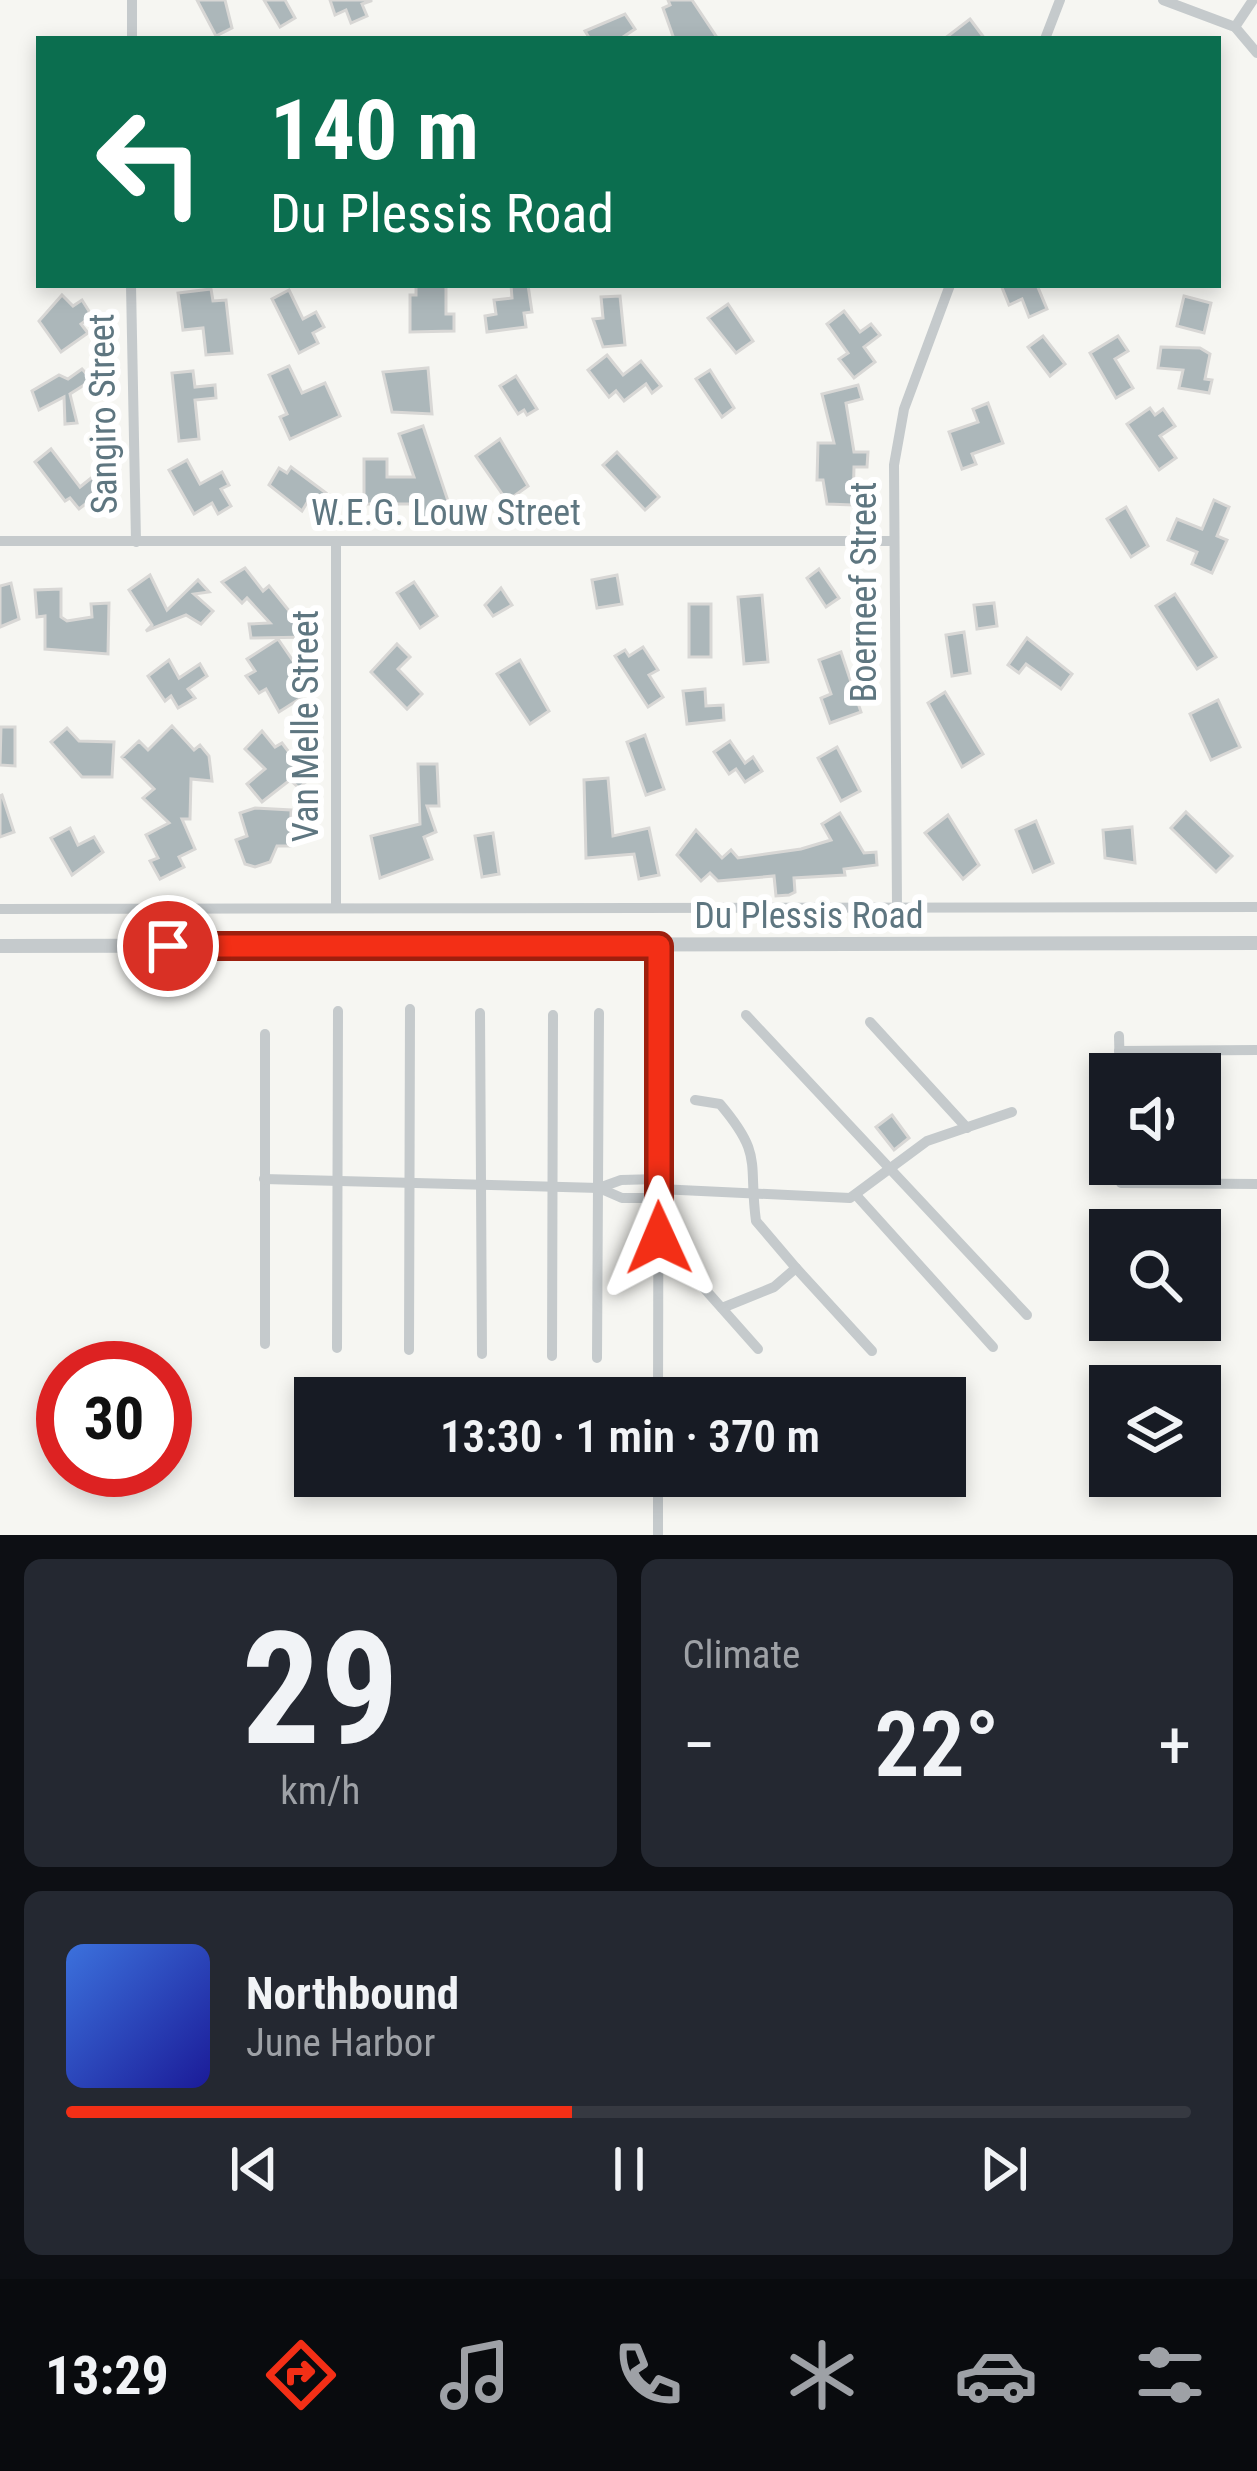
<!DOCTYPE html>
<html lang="en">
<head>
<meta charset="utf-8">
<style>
	:root { --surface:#171b24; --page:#242831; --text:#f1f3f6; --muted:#9ea1a6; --line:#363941; --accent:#f32f16 }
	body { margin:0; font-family:"Roboto Condensed",sans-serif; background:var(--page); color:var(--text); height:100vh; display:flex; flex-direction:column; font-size:45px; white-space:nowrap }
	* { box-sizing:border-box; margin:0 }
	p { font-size:39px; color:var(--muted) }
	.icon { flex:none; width:66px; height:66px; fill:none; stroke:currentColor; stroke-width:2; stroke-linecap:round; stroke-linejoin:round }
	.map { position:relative; height:1535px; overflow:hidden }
	.details { display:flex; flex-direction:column; gap:24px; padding:24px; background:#0d0f14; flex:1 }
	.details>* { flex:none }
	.guide { position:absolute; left:36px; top:36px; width:1185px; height:252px; border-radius:0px; box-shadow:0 6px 18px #0003; background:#0b6e4f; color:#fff; overflow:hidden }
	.fabs { position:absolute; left:1089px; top:1053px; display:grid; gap:24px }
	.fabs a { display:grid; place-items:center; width:132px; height:132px; border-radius:0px; background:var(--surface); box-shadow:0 6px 18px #0003; font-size:60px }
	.speed { position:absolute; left:36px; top:1341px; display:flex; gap:24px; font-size:60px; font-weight:700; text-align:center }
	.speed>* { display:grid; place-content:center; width:156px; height:156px; border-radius:50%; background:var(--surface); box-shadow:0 6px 18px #0003; line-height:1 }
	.speed .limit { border:18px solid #d22; background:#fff; color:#111 }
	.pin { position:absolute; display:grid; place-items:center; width:102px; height:102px; color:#fff; margin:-51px; border:6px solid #fff; border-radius:50%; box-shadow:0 3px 12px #0007 }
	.me { position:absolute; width:132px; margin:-66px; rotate:359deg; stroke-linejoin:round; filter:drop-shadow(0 0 9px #0008) }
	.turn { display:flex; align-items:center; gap:42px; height:252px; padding:0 36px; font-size:54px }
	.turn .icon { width:156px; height:156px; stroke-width:2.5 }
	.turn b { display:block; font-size:84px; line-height:102px }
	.big { font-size:90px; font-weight:600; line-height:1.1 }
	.details .card { flex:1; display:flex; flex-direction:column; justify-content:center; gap:18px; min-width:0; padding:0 42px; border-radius:18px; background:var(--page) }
	.details .dial { align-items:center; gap:0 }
	.dial b { font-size:156px; line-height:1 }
	.song { display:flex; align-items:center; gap:36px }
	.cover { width:144px; height:144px; border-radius:18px; background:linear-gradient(135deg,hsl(220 70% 55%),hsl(240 70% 35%)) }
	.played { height:12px; border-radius:6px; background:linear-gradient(90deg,var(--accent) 45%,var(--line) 45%) }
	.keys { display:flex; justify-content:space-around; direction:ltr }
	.heat { display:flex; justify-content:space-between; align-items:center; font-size:66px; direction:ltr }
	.details .tiles { flex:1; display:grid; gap:24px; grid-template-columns:1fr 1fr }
	.card:last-child { grid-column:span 2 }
	.trip { position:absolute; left:294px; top:1377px; width:672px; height:120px; border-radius:0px; background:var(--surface); box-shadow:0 6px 18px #0003; font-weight:600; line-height:120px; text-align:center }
	.menu { display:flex; height:192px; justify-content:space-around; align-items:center; background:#090b0e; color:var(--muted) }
	.menu .icon { width:84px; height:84px }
	.menu .current { color:var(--accent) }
	.menu b { font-size:54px; color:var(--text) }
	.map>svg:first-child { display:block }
	.building { fill:#acb7ba; stroke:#d8d7d5; stroke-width:3 }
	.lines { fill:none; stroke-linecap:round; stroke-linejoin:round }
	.minor { stroke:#c5cacc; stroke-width:10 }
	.tertiary { stroke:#c5cacc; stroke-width:14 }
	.route-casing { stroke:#9e1f0e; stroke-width:30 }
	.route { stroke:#f32f16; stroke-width:21 }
	.labels { text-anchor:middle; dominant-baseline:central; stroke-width:12; stroke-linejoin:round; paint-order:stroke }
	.street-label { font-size:36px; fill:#5e7680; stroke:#fff }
</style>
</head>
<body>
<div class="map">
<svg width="1257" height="1535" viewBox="0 0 1257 1535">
	<rect width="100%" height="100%" fill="#f6f6f2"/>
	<g class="building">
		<polygon points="197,0 225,0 232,28 216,36"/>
		<polygon points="264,0 285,0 295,18 280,27"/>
		<polygon points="330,0 371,0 371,1 362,4 367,16 351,23 346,10 335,15"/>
		<polygon points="668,0 692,0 718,39 674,39 663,8 670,5"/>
		<polygon points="625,14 635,29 620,39 590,39 585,31"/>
		<polygon points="970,19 985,39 944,39"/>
		<polygon points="416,285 446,285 446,314 454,314 454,331 410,332 410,295 416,295"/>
		<polygon points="511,285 528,285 532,312 524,313 526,327 487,332 485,316 496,314 494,300 512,298"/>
		<polygon points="1001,285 1037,285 1047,309 1029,317 1022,299 1009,305"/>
		<polygon points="211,289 213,301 226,300 232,353 206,355 203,328 183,330 178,293"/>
		<polygon points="289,290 303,319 316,312 324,327 313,333 318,343 299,353 272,299"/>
		<polygon points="62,295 73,306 82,300 92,316 81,324 88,333 61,352 39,321"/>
		<polygon points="620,296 625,345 603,347 593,319 603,318 601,297"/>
		<polygon points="1184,296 1211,303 1204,333 1177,326"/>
		<polygon points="728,304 753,341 736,353 708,318"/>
		<polygon points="844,311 860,332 871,324 880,335 864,347 875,362 854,378 839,359 848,353 827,324"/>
		<polygon points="1043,336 1065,364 1050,376 1028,347"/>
		<polygon points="1118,336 1128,351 1115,359 1133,388 1116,398 1090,353"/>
		<polygon points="1161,347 1200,348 1210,354 1205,379 1212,380 1209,393 1179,388 1183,370 1158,368"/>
		<polygon points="607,355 623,375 641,361 661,386 652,393 646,384 624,401 616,391 609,397 588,370"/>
		<polygon points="289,366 302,393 325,383 340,416 290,439 280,417 287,414 269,375"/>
		<polygon points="428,368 432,414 392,412 383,372"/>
		<polygon points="82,369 92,380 70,394 77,423 65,424 64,397 39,410 32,391 59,375 68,379"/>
		<polygon points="710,370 734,408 722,417 696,379"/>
		<polygon points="193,371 195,387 215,385 216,398 195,400 199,439 179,441 172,373"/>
		<polygon points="516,376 537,409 527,415 524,410 518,414 500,386"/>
		<polygon points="858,385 862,399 846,403 854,452 868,452 867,467 854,467 853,505 827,504 823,480 817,480 818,443 834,443 822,394"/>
		<polygon points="988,403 1003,443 972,454 976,464 962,469 949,432 978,422 973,409"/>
		<polygon points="1150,408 1155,415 1163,409 1175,426 1160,436 1176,458 1159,470 1127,424"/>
		<polygon points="423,426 451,510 417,521 411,504 364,504 364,459 387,459 387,477 414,477 399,434"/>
		<polygon points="500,439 528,486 507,501 476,456"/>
		<polygon points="51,449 80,487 95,475 105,489 79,509 70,498 65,501 35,462"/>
		<polygon points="617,452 659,497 645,510 603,465"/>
		<polygon points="187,460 200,484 222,472 229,485 221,489 231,506 218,514 212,503 194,514 169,470"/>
		<polygon points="291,467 326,493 318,507 308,501 302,511 269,485 279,468 287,473"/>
		<polygon points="1214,500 1229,507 1217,536 1227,540 1212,573 1192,564 1197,552 1168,540 1177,519 1202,529"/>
		<polygon points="1126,507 1148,546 1131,557 1107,519"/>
		<polygon points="245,568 263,591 269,586 298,622 310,622 310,637 251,638 249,624 270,623 247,598 242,603 222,582"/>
		<polygon points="819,569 839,598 826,607 807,578"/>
		<polygon points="150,575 167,610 198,580 209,592 194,594 213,611 201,624 186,615 146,631 152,625 129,590"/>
		<polygon points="617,575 622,604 597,608 592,580"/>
		<polygon points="414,582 437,616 420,628 397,593"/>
		<polygon points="11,583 19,619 0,627 0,586"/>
		<polygon points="501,588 512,605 493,616 485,605"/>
		<polygon points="61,589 61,617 67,621 92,617 91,604 109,603 108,654 45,649 45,616 37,617 35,590"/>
		<polygon points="1175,594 1216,657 1197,669 1156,606"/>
		<polygon points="762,595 768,662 744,664 738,597"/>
		<polygon points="994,603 997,626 977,629 974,605"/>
		<rect x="689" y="604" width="22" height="53"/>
		<polygon points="964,632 970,673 952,676 946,635"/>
		<polygon points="1027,638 1072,674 1061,689 1026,664 1019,673 1008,665"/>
		<polygon points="278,639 302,674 290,681 301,698 279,712 266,689 259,693 246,676 255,671 247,659"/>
		<polygon points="397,644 410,657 398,669 422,694 407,709 371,672"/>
		<polygon points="643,647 658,670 649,675 663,697 648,707 615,656 625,650 629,656"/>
		<polygon points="841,652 861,712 830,723 821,698 831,694 819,660"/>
		<polygon points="169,660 179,678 200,664 207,676 188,689 195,698 178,708 171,696 165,701 148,676"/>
		<polygon points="520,660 549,711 530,724 497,674"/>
		<polygon points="705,689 706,706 723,705 724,720 687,724 683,691"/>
		<polygon points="945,692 983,754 962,767 928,703"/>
		<polygon points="1218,700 1240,747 1211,760 1190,714"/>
		<polygon points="172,726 194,750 200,745 209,756 212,781 191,779 190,819 182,819 195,849 179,857 184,867 160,879 150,861 158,858 146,835 169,823 143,798 154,789 122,757 139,741 148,750"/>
		<polygon points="1,727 15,727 15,766 0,765"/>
		<polygon points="67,728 79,741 114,742 112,777 82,777 51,742"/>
		<polygon points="262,731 275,747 282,743 309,779 299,788 290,780 262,802 247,784 265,769 245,749"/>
		<polygon points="645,735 664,789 646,795 627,742"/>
		<polygon points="730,741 745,763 753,757 762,771 745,782 736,769 729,774 714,752"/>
		<polygon points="837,747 860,791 841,801 818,758"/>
		<polygon points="418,764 437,764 439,806 427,806 436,832 424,837 432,859 380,878 371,836 420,824"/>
		<polygon points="608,778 613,836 649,828 659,875 639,879 634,854 586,858 584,780"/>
		<polygon points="2,795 14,832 0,837 0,796"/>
		<polygon points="255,808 291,810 291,846 277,846 270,862 255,867 245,864 236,840 247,836 240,813"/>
		<polygon points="1186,812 1232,856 1216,872 1171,828"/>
		<polygon points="840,813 864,853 876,852 877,865 844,869 845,875 794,878 795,892 789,895 776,896 774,876 718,881 710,873 701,881 677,855 696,830 722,858 731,850 738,858 801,849 831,840 822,824"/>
		<polygon points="948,815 979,865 963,879 925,833"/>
		<polygon points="1036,821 1053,863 1033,872 1016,830"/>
		<polygon points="1132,827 1135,863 1105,858 1103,830"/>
		<polygon points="70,828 78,845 94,837 103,852 72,875 51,838"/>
		<polygon points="493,833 499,874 482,877 475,836"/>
		<polygon points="892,1115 909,1138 894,1150 876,1127"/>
	</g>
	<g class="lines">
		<g class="minor">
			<polyline points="1163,0 1235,27 1257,53"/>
			<polyline points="1235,27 1253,0"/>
			<polyline points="132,39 132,0"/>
			<polyline points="1045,39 1060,0"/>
			<polyline points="131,285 136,542"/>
			<polyline points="0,541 892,541"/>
			<polyline points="336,907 336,544"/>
			<polyline points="897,907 894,465 904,409 950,285"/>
			<polyline points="0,909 1257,907"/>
			<polyline points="480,1013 482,1354"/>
			<polyline points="746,1015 1027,1315"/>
			<polyline points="870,1022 967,1128"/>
			<polyline points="265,1034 265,1344"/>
			<polyline points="1119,1036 1120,1074"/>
			<polyline points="1119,1051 1257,1050"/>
			<path d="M695,1100L720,1104C764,1156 748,1162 756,1221L796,1268L774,1287L722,1308"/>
			<polyline points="1121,1164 1121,1183 1257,1184"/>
			<polyline points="264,1179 599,1188 622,1198 659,1198"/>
			<polyline points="599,1188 621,1180 658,1179"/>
			<polyline points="659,1189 850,1198 927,1141 1012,1112"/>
			<polyline points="856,1195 993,1347"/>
			<polyline points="796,1268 872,1351"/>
			<polyline points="703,1287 758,1349"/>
			<polyline points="337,1348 338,1011"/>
			<polyline points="409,1350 410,1009"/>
			<polyline points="552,1356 553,1015"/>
			<polyline points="597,1358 599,1013"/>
			<polyline points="658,1398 659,946"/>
			<polyline points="658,1535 658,1476"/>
		</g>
		<polyline class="tertiary" points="0,946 1257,943"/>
	</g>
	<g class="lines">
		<g class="route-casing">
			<polyline id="route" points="168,946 659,946 659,1238"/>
		</g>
		<use href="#route" class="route"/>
	</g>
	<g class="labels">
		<g class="street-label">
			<text transform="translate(103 414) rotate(-91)">Sangiro Street</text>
			<text x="446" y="513">W.E.G. Louw Street</text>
			<text transform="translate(864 592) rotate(-90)">Boerneef Street</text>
			<text transform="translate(306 726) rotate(-90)">Van Melle Street</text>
			<text x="809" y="916">Du Plessis Road</text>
		</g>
	</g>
</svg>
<div class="fabs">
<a><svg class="icon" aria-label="sound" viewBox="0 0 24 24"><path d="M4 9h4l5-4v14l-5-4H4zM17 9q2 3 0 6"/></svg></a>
<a><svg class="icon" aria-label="search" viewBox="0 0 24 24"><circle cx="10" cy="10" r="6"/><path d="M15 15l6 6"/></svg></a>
<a><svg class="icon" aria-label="layers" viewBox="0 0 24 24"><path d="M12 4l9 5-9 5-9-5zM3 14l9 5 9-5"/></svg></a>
</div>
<div class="speed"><div class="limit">30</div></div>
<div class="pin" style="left:168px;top:946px;background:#d93025"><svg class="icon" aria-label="arrive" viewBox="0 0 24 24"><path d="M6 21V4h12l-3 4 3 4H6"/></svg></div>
<svg class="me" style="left:659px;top:1238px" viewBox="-20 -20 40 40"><path d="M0-17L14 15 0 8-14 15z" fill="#f32f16" stroke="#fff" stroke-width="4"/></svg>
<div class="trip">13:30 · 1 min · 370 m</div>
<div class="guide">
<div class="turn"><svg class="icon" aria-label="left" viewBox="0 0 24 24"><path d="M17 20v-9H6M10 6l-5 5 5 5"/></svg><div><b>140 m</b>Du Plessis Road</div></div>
</div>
</div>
<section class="details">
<div class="tiles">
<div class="card dial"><b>29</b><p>km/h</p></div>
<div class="card"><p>Climate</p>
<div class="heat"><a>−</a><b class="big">22°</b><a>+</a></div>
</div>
<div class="card">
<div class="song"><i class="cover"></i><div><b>Northbound</b><p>June Harbor</p></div></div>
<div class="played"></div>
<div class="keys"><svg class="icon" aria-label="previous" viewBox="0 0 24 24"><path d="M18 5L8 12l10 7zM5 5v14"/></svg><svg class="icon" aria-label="pause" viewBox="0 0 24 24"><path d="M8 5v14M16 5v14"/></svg><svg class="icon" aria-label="next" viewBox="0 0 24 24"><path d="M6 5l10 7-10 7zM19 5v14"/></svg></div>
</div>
</div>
</section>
<nav class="menu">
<b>13:29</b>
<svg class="icon current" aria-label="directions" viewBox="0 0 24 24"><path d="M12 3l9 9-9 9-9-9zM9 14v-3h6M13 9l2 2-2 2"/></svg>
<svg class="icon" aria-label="music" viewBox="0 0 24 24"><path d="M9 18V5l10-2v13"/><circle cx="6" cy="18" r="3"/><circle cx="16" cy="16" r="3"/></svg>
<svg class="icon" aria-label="phone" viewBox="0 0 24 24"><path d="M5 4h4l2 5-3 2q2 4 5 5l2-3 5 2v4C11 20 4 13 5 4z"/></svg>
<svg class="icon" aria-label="climate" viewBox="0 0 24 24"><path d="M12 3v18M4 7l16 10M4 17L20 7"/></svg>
<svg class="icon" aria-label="car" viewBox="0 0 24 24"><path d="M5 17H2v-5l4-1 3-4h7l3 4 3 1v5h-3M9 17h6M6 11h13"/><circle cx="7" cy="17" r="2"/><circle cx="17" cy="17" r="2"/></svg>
<svg class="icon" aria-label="filters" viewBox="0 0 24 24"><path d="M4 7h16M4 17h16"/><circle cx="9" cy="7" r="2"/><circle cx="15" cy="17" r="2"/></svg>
</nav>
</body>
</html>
